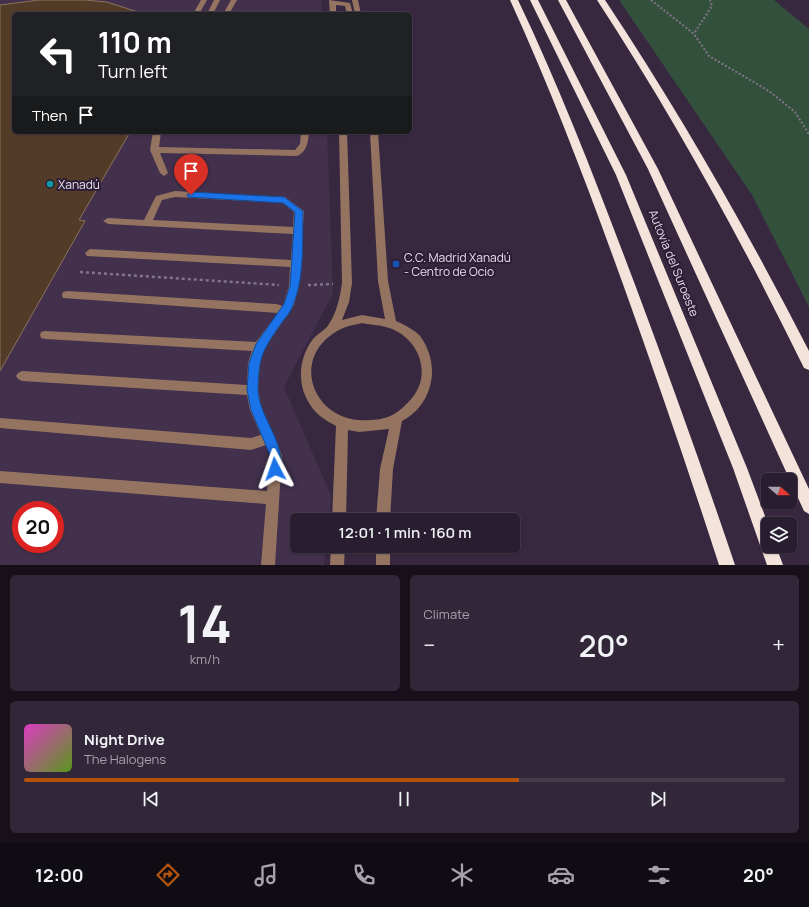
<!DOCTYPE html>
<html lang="en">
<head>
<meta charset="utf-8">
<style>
	:root { --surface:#291e30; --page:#312738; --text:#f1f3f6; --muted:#a5a2ab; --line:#453c4c; --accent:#b45309 }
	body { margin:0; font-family:Manrope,sans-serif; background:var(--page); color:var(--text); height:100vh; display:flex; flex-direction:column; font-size:15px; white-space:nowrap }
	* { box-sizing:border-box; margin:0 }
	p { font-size:13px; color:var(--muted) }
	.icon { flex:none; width:22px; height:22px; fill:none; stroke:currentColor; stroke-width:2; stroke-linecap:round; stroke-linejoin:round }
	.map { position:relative; height:565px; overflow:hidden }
	.side { display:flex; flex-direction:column; gap:10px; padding:10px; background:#17101a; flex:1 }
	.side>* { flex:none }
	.top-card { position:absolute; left:12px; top:12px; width:400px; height:122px; border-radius:6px; box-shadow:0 1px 3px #0004,0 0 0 1px var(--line); background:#202124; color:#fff; overflow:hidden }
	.needle { width:26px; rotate:110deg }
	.buttons { position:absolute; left:761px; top:473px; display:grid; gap:8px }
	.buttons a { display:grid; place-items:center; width:36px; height:36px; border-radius:6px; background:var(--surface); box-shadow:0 1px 3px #0004,0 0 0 1px var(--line); font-size:20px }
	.speed { position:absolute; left:12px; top:501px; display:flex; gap:8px; font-size:20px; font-weight:700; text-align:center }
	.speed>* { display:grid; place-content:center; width:52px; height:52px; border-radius:50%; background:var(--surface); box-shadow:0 1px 3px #0004,0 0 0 1px var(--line); line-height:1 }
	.speed .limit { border:6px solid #d22; background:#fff; color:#111 }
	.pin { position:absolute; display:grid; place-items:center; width:34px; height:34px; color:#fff; margin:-41px -17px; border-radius:50% 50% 50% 0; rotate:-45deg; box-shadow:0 0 4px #0007 }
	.pin .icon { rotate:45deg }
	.me { position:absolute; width:44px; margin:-22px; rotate:356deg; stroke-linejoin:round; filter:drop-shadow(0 0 3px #0008) }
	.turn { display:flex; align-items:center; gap:14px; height:84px; padding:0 20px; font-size:18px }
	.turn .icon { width:52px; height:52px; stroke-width:2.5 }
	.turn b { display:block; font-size:28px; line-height:34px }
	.then { display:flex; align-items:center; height:38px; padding:0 20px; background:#0003; gap:8px; font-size:15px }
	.big { font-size:30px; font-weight:600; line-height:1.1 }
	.side .widget { flex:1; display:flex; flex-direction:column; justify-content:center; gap:6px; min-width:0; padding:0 14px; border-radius:6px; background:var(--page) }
	.side .dial { align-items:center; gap:0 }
	.dial b { font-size:52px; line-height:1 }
	.song { display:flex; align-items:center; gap:12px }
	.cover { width:48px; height:48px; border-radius:6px; background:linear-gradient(135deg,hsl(310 70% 55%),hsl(90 70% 35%)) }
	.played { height:4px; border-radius:2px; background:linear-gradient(90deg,var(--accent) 65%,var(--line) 65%) }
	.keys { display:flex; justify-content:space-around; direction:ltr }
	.heat { display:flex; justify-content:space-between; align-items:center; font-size:22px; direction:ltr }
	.side .tiles { flex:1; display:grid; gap:10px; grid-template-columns:1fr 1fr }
	.widget:last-child { grid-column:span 2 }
	.trip { position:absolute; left:290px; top:513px; width:230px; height:40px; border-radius:6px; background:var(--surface); box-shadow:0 1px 3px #0004,0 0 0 1px var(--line); font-weight:600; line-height:40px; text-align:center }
	.tabs { display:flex; height:64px; justify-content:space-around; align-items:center; background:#100c13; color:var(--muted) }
	.tabs .icon { width:28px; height:28px }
	.tabs .current { color:var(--accent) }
	.tabs b { font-size:18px; color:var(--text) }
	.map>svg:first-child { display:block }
	.built { fill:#42304d; fill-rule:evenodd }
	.green { fill:#33503c }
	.building { fill:#533c27; stroke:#8c725c }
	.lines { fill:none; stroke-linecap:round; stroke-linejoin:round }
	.path-far1 { stroke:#82758a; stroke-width:2; stroke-dasharray:2 2; stroke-linecap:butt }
	.path { stroke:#82758a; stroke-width:2.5; stroke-dasharray:3 3; stroke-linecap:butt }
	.minor { fill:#947461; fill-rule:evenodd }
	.highway { fill:#f4e3da; fill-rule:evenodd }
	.route { fill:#1a73e8; stroke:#114b97 }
	.culture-dot { fill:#0f9aa8; stroke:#2d1e36; stroke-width:1.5 }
	.transit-dot { fill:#1a4fb4; stroke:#2d1e36; stroke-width:1.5 }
	.labels { text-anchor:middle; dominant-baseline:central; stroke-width:4; stroke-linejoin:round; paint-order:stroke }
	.poi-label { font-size:12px; fill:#e7dded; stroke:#2d1e36; text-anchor:start }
	.street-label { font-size:12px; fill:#e7dded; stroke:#2d1e36 }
</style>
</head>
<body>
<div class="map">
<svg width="809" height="565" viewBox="0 0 809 565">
	<rect width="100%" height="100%" fill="#372840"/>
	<path class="built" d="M0,0H321L322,14H14V132H327L333,293L284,387L331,496L329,520H297V546H326L324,565H0ZM21,510H55V544H21Z"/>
	<polygon class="green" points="619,0 774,0 809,29 809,307 752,195"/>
	<polygon class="building" points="39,0 85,0 107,2 144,14 14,14 14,132 130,132 79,220 85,221 0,371 0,5"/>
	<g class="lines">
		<g class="path-far1">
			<polyline points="651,0 694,34 709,56 769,91 795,112 809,134"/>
			<polyline points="695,32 712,6 710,0"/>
		</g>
		<g class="path">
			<polyline points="80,272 279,285"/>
			<polyline points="308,285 333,284"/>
		</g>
		<g class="minor">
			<polygon points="201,0 207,0 199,14 193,14"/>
			<polygon points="214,0 220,0 213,14 207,14"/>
			<polygon points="231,0 237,0 229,14 223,14"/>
			<polygon points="329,0 350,3 353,14 347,14 345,6 336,5 336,14 330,14"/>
			<polygon points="352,0 358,0 361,14 355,14"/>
			<path d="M153,132H161L159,147L295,150L300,144L301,132H309C308,142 307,152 297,156L160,153L168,173L164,176L160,173L150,150Z"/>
			<path d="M339,132H347L352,283L349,302L342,320L362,315L385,319L378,281L370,132H378L388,281L396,321C403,324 415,330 420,336C441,364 434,404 402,421L393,469L390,520H376L380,469L389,429L359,432L348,430L346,520H332L336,426C331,423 325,420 320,416C297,396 295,363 313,339C318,333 326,330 329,324C337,312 340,297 342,283ZM362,323C371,325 383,325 392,329C419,340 432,374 412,398C399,413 390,419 371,420C314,426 287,358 339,330C346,326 354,325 362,323Z"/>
			<path d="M175,191L285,197L304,211L299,286L294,305L264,349L260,363L258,390L262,410L282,455L275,565H261L266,504L0,483V471L267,491L270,455L266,445L251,450L0,428V418L251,438L261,435L250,410L247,395L22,381L18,379L16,376L18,373L22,371L247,385L248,363L252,351L45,339L41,338L40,335L41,332L45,331L256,342L278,313L63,298L62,295L63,292L67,291L276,304L283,306L289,286L290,267L87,256L85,253L90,249L291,260L293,234L108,224L103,221L108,218L144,220L156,196ZM175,197L283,203L294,212L293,227L153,220L162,200Z"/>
			<polygon points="331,546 345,546 344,565 330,565"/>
			<rect x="376" y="546" width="14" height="19"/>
		</g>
		<g class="highway">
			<path d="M510,0H518C563,94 600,192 637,290C671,381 704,473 735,565H719C689,472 657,379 624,287C589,190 553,94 510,0Z"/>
			<polygon points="530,0 538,0 626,175 747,468 768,524 768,546 776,546 783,565 767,565 733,468 616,175"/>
			<polygon points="558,0 566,0 658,169 809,489 809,514 804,511 648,169"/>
			<path d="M597,0H605C680,113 747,230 809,351V370L804,368C742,241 674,118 597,0Z"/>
		</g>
	</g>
	<path class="route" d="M191,192L284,197L303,211C302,241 305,276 293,305C291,312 284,319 280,325C263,350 259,356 258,386C256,415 290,447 279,473L275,475L271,473L269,469L270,455L251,410L247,390L249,363L256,344L284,304L290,286L295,212L283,203L188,197L187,195Z"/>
	<circle class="culture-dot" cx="50" cy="184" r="4"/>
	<rect class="transit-dot" x="392" y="260" width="8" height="8" rx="2"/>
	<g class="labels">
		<g class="poi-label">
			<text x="58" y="184">Xanadú</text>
			<text x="404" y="257">C.C. Madrid Xanadú<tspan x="404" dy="14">- Centro de Ocio</tspan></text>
		</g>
		<g class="street-label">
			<text transform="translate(674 263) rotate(68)">Autovía del Suroeste</text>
		</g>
	</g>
</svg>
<div class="buttons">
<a><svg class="needle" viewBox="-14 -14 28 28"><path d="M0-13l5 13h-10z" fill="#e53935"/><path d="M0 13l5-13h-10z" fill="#a5a2ab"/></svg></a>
<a><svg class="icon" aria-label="layers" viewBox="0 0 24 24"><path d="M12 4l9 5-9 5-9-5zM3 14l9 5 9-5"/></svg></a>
</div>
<div class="speed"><div class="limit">20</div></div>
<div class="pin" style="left:191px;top:195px;background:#d93025"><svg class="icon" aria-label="arrive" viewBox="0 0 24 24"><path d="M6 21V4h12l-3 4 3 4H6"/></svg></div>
<svg class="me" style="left:275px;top:469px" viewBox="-20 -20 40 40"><path d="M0-17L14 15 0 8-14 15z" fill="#1a73e8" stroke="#fff" stroke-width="4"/></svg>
<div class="trip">12:01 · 1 min · 160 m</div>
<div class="top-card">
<div class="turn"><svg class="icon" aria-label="left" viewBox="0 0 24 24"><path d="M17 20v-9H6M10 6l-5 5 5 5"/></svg><div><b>110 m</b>Turn left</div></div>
<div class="then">Then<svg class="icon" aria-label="arrive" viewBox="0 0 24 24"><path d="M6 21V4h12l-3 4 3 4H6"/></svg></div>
</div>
</div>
<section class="side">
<div class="tiles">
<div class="widget dial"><b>14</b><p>km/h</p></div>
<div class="widget"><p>Climate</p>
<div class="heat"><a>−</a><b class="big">20°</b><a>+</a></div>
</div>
<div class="widget">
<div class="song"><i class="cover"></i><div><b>Night Drive</b><p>The Halogens</p></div></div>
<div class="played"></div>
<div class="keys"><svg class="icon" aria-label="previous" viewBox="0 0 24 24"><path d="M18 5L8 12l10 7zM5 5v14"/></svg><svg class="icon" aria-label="pause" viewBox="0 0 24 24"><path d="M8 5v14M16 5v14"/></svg><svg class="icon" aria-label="next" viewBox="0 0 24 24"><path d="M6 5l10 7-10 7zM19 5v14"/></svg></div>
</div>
</div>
</section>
<nav class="tabs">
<b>12:00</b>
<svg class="icon current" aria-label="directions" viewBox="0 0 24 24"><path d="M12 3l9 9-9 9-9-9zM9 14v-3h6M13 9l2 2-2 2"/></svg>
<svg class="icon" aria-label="music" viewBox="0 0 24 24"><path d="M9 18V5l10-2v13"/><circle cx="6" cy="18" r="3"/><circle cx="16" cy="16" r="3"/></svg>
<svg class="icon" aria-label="phone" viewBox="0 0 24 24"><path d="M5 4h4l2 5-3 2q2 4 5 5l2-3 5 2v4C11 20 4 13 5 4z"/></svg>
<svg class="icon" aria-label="climate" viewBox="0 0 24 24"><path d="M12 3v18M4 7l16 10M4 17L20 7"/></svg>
<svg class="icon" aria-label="car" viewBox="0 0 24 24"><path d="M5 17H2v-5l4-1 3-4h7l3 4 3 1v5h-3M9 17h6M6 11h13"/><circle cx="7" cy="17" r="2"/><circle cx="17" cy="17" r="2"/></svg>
<svg class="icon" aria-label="filters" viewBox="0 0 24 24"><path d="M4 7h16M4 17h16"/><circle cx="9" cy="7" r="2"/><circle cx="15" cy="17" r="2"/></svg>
<b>20°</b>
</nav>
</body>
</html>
